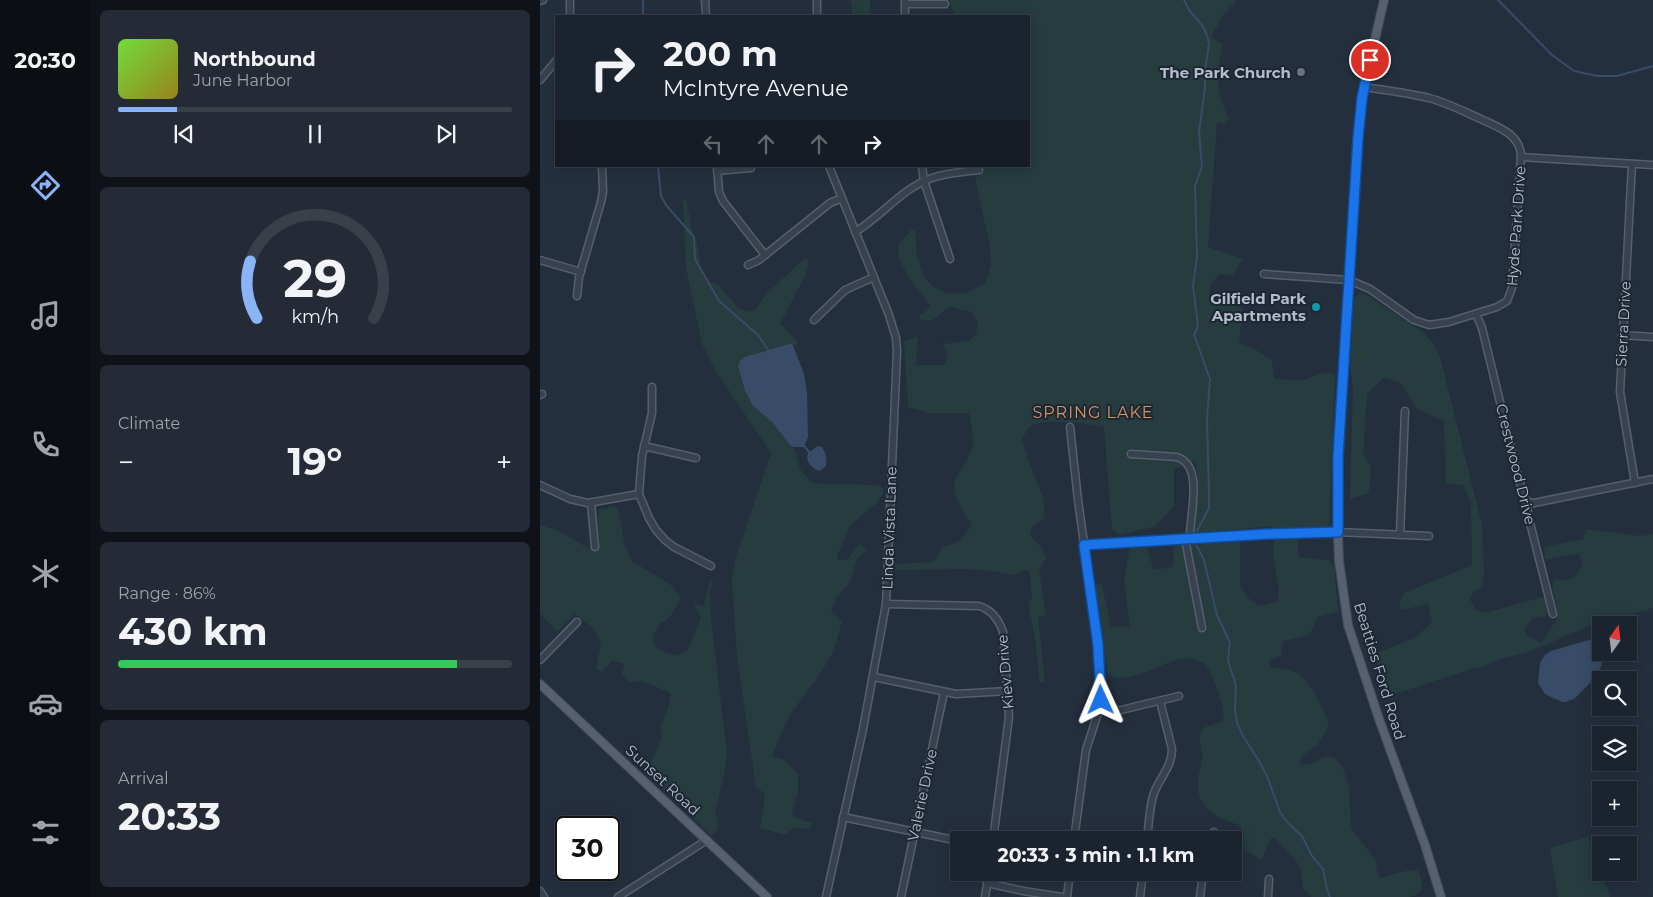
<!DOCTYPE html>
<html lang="en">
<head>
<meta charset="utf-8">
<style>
	:root { --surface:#1b232e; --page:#242b36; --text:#f1f3f6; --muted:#a0a4aa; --line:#39404a; --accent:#8ab4f8 }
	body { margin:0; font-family:Montserrat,sans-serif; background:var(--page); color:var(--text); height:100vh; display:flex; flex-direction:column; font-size:19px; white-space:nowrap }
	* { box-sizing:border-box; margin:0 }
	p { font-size:16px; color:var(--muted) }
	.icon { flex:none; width:28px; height:28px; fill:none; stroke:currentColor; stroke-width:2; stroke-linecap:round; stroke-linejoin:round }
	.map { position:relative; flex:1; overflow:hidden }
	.panel { display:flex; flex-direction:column; gap:10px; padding:10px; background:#0f1319; width:450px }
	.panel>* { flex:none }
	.top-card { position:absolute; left:15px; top:15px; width:475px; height:152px; border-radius:0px; box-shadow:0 2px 12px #0003,0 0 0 1px var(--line); background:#1b232e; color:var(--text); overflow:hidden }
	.needle { width:32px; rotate:14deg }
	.buttons { position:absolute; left:1052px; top:616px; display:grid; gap:10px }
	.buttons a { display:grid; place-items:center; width:45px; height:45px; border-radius:0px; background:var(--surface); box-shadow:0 2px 12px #0003,0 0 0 1px var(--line); font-size:25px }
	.speed { position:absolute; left:15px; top:816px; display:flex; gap:10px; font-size:25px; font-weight:700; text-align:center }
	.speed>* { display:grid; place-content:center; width:65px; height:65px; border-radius:50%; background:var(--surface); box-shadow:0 2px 12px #0003,0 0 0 1px var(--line); line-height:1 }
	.speed .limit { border:2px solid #111; border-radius:8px; background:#fff; color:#111 }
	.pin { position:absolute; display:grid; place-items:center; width:42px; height:42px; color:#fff; margin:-21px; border:2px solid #fff; border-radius:50%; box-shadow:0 1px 5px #0007 }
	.me { position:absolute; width:55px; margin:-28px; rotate:359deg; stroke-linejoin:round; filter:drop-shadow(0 0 4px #0008) }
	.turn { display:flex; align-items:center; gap:18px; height:105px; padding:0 25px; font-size:22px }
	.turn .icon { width:65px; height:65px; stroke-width:2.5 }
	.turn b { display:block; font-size:35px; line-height:42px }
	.lanes { display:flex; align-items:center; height:48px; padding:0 25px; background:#0003; justify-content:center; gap:25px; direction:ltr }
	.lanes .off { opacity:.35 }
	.big { font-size:38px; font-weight:700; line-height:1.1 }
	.panel .card { flex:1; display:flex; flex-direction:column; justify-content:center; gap:8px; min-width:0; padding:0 18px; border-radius:8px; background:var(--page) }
	.panel .dial { align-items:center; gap:0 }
	.dial svg { height:130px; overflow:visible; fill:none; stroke:var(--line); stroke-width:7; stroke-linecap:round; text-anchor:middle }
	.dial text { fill:var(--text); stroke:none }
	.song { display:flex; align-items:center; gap:15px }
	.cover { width:60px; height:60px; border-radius:8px; background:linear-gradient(135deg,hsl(100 70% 55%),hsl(50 70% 35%)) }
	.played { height:5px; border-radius:2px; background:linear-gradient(90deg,var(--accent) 15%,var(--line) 15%) }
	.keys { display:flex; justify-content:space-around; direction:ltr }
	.heat { display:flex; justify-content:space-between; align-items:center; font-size:28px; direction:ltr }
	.charge { height:8px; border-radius:4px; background:linear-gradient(90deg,#34c759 86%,var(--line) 0) }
	.trip { position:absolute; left:410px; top:831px; width:292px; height:50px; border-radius:0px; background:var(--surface); box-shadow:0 2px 12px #0003,0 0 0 1px var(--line); font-weight:700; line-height:50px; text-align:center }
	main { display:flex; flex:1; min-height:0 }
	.dock { display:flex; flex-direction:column; width:90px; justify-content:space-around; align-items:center; background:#0b0e12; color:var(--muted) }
	.dock .icon { width:35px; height:35px }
	.dock .active { color:var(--accent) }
	.dock b { font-size:22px; color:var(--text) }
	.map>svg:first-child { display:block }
	.green { fill:#263c3f }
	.water { fill:#394c67 }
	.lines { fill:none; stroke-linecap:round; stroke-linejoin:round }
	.stream { stroke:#394c67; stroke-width:2 }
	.minor-casing { stroke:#565f6c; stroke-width:9 }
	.major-casing { stroke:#414a57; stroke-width:10 }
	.minor { stroke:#38414e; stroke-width:6 }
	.major { stroke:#56606e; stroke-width:8 }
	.route-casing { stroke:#114b97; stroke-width:12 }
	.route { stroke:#1a73e8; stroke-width:9 }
	.worship-dot { fill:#6b7280; stroke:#1d2633; stroke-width:2 }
	.culture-dot { fill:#0f9aa8; stroke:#1d2633; stroke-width:2 }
	.labels { text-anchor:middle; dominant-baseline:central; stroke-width:4; stroke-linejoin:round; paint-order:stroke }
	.poi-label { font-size:15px; font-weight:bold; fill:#b4bcc9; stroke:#1d2633; text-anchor:end }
	.street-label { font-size:15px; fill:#b4bcc9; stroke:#1d2633 }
	.neighbourhood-label { font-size:16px; letter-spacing:1px; fill:#d59563; stroke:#1d2633 }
</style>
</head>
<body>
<main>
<nav class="dock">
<b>20:30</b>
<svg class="icon active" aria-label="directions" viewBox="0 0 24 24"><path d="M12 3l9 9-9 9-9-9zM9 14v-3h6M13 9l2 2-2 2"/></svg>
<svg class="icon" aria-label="music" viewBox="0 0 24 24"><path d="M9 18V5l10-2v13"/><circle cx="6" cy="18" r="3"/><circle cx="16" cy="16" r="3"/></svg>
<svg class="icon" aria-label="phone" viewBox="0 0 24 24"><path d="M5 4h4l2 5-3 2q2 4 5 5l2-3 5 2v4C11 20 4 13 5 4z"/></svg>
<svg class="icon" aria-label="climate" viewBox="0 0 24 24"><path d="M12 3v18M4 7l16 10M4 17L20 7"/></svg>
<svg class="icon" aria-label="car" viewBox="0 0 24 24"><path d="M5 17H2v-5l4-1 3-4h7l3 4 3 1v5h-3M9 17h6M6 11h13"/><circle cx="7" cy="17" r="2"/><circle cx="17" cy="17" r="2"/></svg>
<svg class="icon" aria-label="filters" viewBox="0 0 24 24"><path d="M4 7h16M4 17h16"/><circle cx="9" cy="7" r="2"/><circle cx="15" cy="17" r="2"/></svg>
</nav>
<section class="panel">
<div class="card">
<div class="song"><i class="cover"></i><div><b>Northbound</b><p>June Harbor</p></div></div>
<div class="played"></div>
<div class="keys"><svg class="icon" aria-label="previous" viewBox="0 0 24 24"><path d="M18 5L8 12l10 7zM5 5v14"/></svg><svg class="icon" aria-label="pause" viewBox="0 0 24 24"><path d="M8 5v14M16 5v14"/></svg><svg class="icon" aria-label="next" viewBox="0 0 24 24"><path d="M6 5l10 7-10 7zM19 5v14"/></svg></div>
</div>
<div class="card dial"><svg viewBox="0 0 100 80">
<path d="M14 69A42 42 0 1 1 86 69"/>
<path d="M14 69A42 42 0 0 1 10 34" stroke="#8ab4f8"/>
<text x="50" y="56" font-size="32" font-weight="700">29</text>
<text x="50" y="72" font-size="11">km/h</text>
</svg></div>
<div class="card"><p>Climate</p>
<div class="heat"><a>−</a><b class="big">19°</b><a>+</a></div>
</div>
<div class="card"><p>Range · 86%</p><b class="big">430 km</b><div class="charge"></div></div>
<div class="card"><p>Arrival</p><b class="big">20:33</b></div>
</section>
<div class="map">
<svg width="1113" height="897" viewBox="0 0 1113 897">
	<rect width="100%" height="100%" fill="#242f3e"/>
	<g class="green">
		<polygon points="311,0 330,0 330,16 306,16 312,14"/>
		<path d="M409,0H697L683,15L671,37L683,45C675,76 676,90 689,119L685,124L677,123L668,247L703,259L693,275L679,274L670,285L669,299L703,308L699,343L718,351L732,361L734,379L765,380L781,373L795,374L789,529L731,531V526L653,533L658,477L655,461L634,470V506L616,526L580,535L572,529L564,427C549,423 503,418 491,426C487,428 485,435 482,439L490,465L503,497L505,518L492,527L490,535L501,547L506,558L499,571L506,615L498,617L505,682L500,683L495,638L488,603L492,599L490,572L485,570L475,575L453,571L427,569L352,570L354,564L393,562L403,547L420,541L431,526V522C422,511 408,491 417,476C423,466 431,456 433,444C434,435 430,422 429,413H390L368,407L364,341L378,337L376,365H404L408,354L403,344L429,341L436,335L438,323L432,312L410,307L391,321L380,320V314L385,312L390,307C387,298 381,295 376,288C369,279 355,255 358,245L372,229L375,230L377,256L383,274L392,286L408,294L426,293L445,283L451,266L450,247L435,178L440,174L438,166H489V16H415Z"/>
		<polygon points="143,199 146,199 152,230 156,239 163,276 171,283 177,283 198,308 207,312 216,309 227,293 266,257 269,261 265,276 240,324 249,332 258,343 256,346 251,343 205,357 200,377 205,391 214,406 232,422 250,445 254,447 260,469 272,483 333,485 340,486 344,492 336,504 310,525 297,556 299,560 307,560 319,544 327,549 316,561 311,581 296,598 291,611 302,621 293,653 278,677 249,716 232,756 245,760 258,774 258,791 252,814 256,818 272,823 269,829 254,828 245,835 220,828 225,798 224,793 216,787 197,656 192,579 196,557 231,453 175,370 162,344 146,268"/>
		<polygon points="819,292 830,297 884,333 893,343 900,357 942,525 944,574 941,587 932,594 930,600 936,610 945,613 1006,596 1009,612 1006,616 993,618 984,629 986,635 1001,643 1017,619 1017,610 1012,584 1015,580 1032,579 1043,565 1039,553 1005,560 1004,547 1043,539 1046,529 1100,536 1113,534 1113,608 1042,629 986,653 960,659 943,667 934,668 855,694 847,688 834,654 876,637 892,622 888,604 862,610 859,603 864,593 932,565 931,502 923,485 906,483 904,421 877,409 860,382 843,378 827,394 823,455 831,466 829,493 810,499 813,387 810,365 814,298"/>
		<path d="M74,506L78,509L85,547L92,561L131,585L141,598L130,617L121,623L113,634L114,645L124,652L138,656L148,650L161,618L155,607V604L164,606L169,583L171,580L173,581L170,591L171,621L187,752L185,770L175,813C179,820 179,831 172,836L109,775V768L121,739V725L128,709L131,693L102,681L88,682L82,674L84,664L72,660L62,672L56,669L61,643L54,629L35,614L17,632L0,613V525C7,527 16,530 23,533C36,540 44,549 59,549C61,536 56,522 59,510Z"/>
		<path d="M735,537H757L759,557L788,560L794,565L798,612L778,617L769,635L743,641L741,655L729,661L730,668C739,668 748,669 757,673C770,679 785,712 789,726L778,744L762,756L760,763C770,768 776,761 784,756L795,758L803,768L809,787L811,828L836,861L837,872L840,878C853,876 867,868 879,871C883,885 886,892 870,897H771V895L763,890L761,870L756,861L735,839L731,838L721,861L703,848L704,834L700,826C677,816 657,812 658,782C658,774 662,766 662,758C663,744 656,743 663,728L683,721C685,707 679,696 675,683C655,623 602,694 568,674L555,588L557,584L562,585L571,627L590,626L584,581L590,547L606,545L614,570L632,567L635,544H642L658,631L666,629L650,548L653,542L700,538V586L707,597L719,606L737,602L739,592L733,552Z"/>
		<polygon points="1048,837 1070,897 1018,897 1010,848"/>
	</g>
	<g class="water">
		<polygon points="252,343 264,374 267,393 268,437 264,447 254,447 250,445 232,422 213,406 205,391 198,366 200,361 205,357"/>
		<path d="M278,446L282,447C286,454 287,458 286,466L280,471C271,468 265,462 268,453Z"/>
		<polygon points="1052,639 1057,639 1061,642 1061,652 1065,653 1058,675 1035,698 1026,702 1022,702 1005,694 998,683 1000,663 1005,655 1011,651"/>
	</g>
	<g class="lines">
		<g class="stream">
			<polyline points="644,0 649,10 662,25 667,35 669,44 665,71 665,88 659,132 662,166 655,186 657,257 653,286 658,326 654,335 670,379 667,419 669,496 669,508 657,531"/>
			<polyline points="958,0 1012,55 1034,71 1057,76 1077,76 1113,66"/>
			<polyline points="103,16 103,0"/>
			<polyline points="118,166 121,196 126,205 154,237 155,259 179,301 218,335 229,351"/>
			<polyline points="264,446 270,453"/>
			<polyline points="657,546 664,560 677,615 690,643 688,660 696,686 695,710 697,723 703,736 719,761 727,776 740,812 746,821 762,836 772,856 783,869 787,889 790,897"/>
		</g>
		<g class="minor-casing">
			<g id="minor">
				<polyline points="165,0 166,16"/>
				<polyline points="0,1 3,0"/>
				<polyline points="365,4 405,4"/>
				<polyline points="30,16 30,0"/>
				<polyline points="277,16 277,0"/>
				<polyline points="365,16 365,0"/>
				<polyline points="0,80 16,61"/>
				<polyline points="981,157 1113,165"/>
				<polyline points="1092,164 1080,392 1095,483"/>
				<polyline points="177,166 179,192 183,201 225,255"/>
				<polyline points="382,166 384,181 410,259"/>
				<polyline points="177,171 211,168"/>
				<path d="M315,232C342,216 362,188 392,178C407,173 423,172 439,170"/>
				<polyline points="0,260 41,272"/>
				<polyline points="208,265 219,260 290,203 302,198"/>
				<path d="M724,274L809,280L830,289L874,320L889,325L909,322L957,307L967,301L972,288L981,157C981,135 960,128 943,120C925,112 908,103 889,98C868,93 846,90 824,87"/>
				<polyline points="37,296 39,277 61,202 63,192 62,166"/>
				<polyline points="936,314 942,328 978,476 984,497 987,502 988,515 1013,614"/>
				<polyline points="274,320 305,290 334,277"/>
				<polyline points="1082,335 1113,337"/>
				<polyline points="112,387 112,413 102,456 99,494 109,518 116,530 125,540 134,547 171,566"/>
				<polyline points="0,395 2,394"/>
				<polyline points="530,427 538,500 558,645 562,688 559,710 546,750 534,840"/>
				<polyline points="104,446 156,458"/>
				<path d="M591,454L637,457C665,466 649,516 650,539"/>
				<polyline points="0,485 30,499 48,503 99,494"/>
				<polyline points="987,502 994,503 1113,479"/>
				<polyline points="51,503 55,547"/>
				<polyline points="860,535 865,411"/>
				<polyline points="645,539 662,628"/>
				<polyline points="544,545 752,533 797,532 889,536"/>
				<path d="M346,604L439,606C452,610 459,620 463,632L469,717L453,840"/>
				<polyline points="0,660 37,622"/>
				<polyline points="334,677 416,694 468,691"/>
				<polyline points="559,710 577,711 639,696"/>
				<polyline points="303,817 419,841"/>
				<path d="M607,840C609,825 609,807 614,793C620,777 632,767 632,749L620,701"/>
				<polyline points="668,840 674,832"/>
				<polyline points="447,883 483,891 522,897"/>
				<polyline points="0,891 4,897"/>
				<polyline points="78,897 167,840"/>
				<polyline points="286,897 323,729 346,604 357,351 356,338 349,315 289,166"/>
				<polyline points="361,897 404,692"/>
				<polyline points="445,897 449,872"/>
				<polyline points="527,897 530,872"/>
				<polyline points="600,897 603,872"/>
				<polyline points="660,897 663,872"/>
				<polyline points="728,897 729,879"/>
			</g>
		</g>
		<g class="major-casing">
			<g id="major">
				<polyline points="844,0 824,87 819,124 798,456 797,511 799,561 808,625 839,719 885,845 901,897"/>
				<polyline points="0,684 227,897"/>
			</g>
		</g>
		<use href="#minor" class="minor"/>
		<use href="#major" class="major"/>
	</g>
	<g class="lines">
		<g class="route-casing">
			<polyline id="route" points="561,700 558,645 544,545 728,534 798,532 798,456 818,138 822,98 830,60"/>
		</g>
		<use href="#route" class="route"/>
	</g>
	<circle class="worship-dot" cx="761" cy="72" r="5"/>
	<circle class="culture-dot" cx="776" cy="307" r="5"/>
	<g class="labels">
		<g class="poi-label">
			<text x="751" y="72">The Park Church</text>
			<text x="766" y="298">Gilfield Park<tspan x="766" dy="17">Apartments</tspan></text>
		</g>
		<g class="street-label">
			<text transform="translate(976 226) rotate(-86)">Hyde Park Drive</text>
			<text transform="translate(1083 324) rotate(-87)">Sierra Drive</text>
			<text transform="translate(976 464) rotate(76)">Crestwood Drive</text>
			<text transform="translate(349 528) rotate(-88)">Linda Vista Lane</text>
			<text transform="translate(840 671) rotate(73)">Beatties Ford Road</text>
			<text transform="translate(465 672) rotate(-95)">Kiev Drive</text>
			<text transform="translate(123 780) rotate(43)">Sunset Road</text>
			<text transform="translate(382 795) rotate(-78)">Valerie Drive</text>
		</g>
		<g class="neighbourhood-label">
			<text x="553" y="412">SPRING LAKE</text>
		</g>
	</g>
</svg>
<div class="buttons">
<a><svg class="needle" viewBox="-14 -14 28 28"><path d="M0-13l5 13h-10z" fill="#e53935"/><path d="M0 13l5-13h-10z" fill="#a0a4aa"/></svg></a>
<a><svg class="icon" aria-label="search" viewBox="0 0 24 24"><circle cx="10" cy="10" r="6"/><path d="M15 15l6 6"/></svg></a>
<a><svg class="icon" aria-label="layers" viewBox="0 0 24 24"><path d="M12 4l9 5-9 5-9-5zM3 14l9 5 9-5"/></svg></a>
<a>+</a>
<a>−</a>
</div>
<div class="speed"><div class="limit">30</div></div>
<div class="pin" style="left:830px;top:60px;background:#d93025"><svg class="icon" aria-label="arrive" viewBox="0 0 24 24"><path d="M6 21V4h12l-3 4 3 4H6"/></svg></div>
<svg class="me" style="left:561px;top:700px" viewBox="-20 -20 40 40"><path d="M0-17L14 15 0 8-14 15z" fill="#1a73e8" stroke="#fff" stroke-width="4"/></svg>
<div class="trip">20:33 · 3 min · 1.1 km</div>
<div class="top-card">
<div class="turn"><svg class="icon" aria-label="right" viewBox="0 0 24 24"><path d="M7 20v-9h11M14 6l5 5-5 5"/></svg><div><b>200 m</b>McIntyre Avenue</div></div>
<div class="lanes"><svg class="icon off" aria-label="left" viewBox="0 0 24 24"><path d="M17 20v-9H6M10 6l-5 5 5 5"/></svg><svg class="icon off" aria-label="ahead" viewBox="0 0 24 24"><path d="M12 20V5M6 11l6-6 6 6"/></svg><svg class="icon off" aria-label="ahead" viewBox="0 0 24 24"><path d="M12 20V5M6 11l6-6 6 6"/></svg><svg class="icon" aria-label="right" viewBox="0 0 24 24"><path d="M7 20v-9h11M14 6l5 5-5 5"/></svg></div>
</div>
</div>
</main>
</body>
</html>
